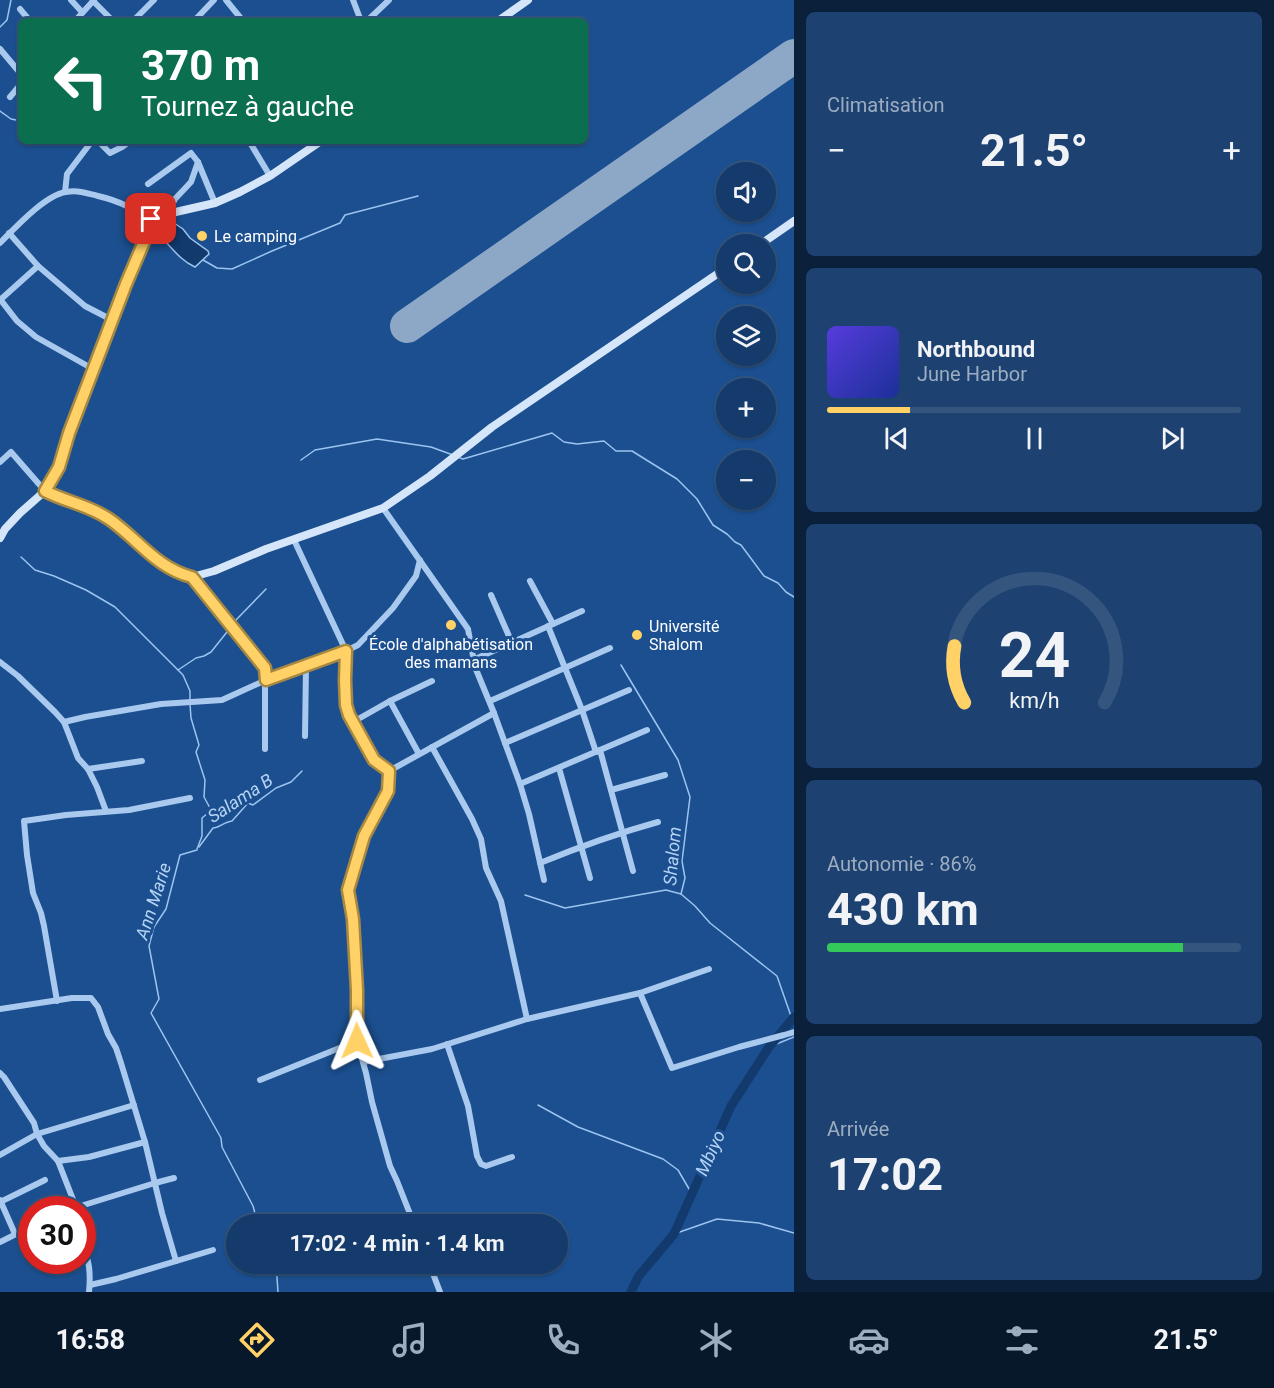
<!DOCTYPE html>
<html lang="fr">
<head>
<meta charset="utf-8">
<style>
	:root { --surface:#143b6b; --page:#1d4271; --text:#f1f3f6; --muted:#9dadc1; --line:#33557e; --accent:#ffd166 }
	body { margin:0; font-family:Roboto,sans-serif; background:var(--page); color:var(--text); height:100vh; display:flex; flex-direction:column; font-size:22px; white-space:nowrap }
	* { box-sizing:border-box; margin:0 }
	p { font-size:20px; color:var(--muted) }
	.icon { flex:none; width:33px; height:33px; fill:none; stroke:currentColor; stroke-width:2; stroke-linecap:round; stroke-linejoin:round }
	.map { position:relative; flex:1; overflow:hidden }
	.drawer { display:flex; flex-direction:column; gap:12px; padding:12px; background:#0b203b; width:480px }
	.drawer>* { flex:none }
	.top-card { position:absolute; left:18px; top:18px; width:570px; height:126px; border-radius:9px; box-shadow:0 2px 4px #0004,0 0 0 2px var(--line); background:#0b6e4f; color:#fff; overflow:hidden }
	.buttons { position:absolute; left:716px; top:162px; display:grid; gap:12px }
	.buttons a { display:grid; place-items:center; width:60px; height:60px; border-radius:50%; background:var(--surface); box-shadow:0 2px 4px #0004,0 0 0 2px var(--line); font-size:30px }
	.speed { position:absolute; left:18px; top:1196px; display:flex; gap:12px; font-size:30px; font-weight:700; text-align:center }
	.speed>* { display:grid; place-content:center; width:78px; height:78px; border-radius:50%; background:var(--surface); box-shadow:0 2px 4px #0004,0 0 0 2px var(--line); line-height:1 }
	.speed .limit { border:9px solid #d22; background:#fff; color:#111 }
	.pin { position:absolute; display:grid; place-items:center; width:51px; height:51px; color:#fff; margin:-26px; border-radius:12px; box-shadow:0 3px 9px #0006 }
	.me { position:absolute; width:66px; margin:-33px; rotate:359deg; stroke-linejoin:round; filter:drop-shadow(0 0 4px #0008) }
	.turn { display:flex; align-items:center; gap:21px; height:126px; padding:0 24px; font-size:27px }
	.turn .icon { width:78px; height:78px; stroke-width:2.5 }
	.turn b { display:block; font-size:42px; line-height:51px }
	.big { font-size:45px; font-weight:700; line-height:1.1 }
	.drawer .card { flex:1; display:flex; flex-direction:column; justify-content:center; gap:9px; min-width:0; padding:0 21px; border-radius:9px; background:var(--page) }
	.drawer .dial { align-items:center; gap:0 }
	.dial svg { height:156px; overflow:visible; fill:none; stroke:var(--line); stroke-width:7; stroke-linecap:round; text-anchor:middle }
	.dial text { fill:var(--text); stroke:none }
	.song { display:flex; align-items:center; gap:18px }
	.cover { width:72px; height:72px; border-radius:9px; background:linear-gradient(135deg,hsl(250 70% 55%),hsl(230 70% 35%)) }
	.played { height:6px; border-radius:3px; background:linear-gradient(90deg,var(--accent) 20%,var(--line) 20%) }
	.keys { display:flex; justify-content:space-around; direction:ltr }
	.heat { display:flex; justify-content:space-between; align-items:center; font-size:33px; direction:ltr }
	.charge { height:9px; border-radius:4px; background:linear-gradient(90deg,#34c759 86%,var(--line) 0) }
	.trip { position:absolute; left:226px; top:1214px; width:342px; height:60px; border-radius:30px; background:var(--surface); box-shadow:0 2px 4px #0004,0 0 0 2px var(--line); font-weight:700; line-height:60px; text-align:center }
	.menu { display:flex; height:96px; justify-content:space-around; align-items:center; background:#08182b; color:var(--muted) }
	.menu .icon { width:42px; height:42px }
	.menu .current { color:var(--accent) }
	.menu b { font-size:27px; color:var(--text) }
	main { display:flex; flex:1; min-height:0 }
	.map>svg:first-child { display:block }
	.water { fill:#123a6d; stroke:#9cc4f0; stroke-width:1.5 }
	.lines { fill:none; stroke-linecap:round; stroke-linejoin:round }
	.stream { stroke:#9cc4f0; stroke-width:1.5 }
	.river { stroke:#123a6d; stroke-width:9 }
	.runway { stroke:#8da7c7; stroke-width:34 }
	.street { stroke:#a9c9ee; stroke-width:6 }
	.secondary { stroke:#d6e6fa; stroke-width:8 }
	.route-casing { stroke:#a68842; stroke-width:15 }
	.route { stroke:#ffd166; stroke-width:10 }
	.poi-dot { fill:#ffd166; stroke:#1b4f8f; stroke-width:2 }
	.labels { text-anchor:middle; dominant-baseline:central; stroke-width:6; stroke-linejoin:round; paint-order:stroke }
	.poi-label { font-size:16px; fill:#fff; stroke:#1b4f8f; text-anchor:start }
	.water-label { font-size:18px; font-style:italic; fill:#b5d3f5; stroke:#1b4f8f }
</style>
</head>
<body>
<main>
<div class="map">
<svg width="794" height="1292" viewBox="0 0 794 1292">
	<rect width="100%" height="100%" fill="#1b4f8f"/>
	<path class="water" d="M171,221L183,229L190,238L208,251L209,254L195,267C179,260 170,245 158,234C156,224 163,223 171,221Z"/>
	<g class="lines">
		<g class="stream">
			<polyline points="0,27 7,20 11,0"/>
			<polyline points="0,111 11,119 21,121"/>
			<polyline points="203,260 217,268 232,269 272,251 340,223 345,215 418,196"/>
			<polyline points="460,458 463,459 552,433 564,442 577,444 604,441 616,451 632,451 677,479 697,499 713,525 727,534 735,542 741,545 764,576 778,583 786,592 794,597"/>
			<polyline points="301,460 315,450 377,439 431,447 453,455"/>
			<polyline points="21,557 35,570 54,576 86,590 115,607 183,675 190,691 190,700"/>
			<polyline points="234,624 236,620 266,589"/>
			<polyline points="621,665 678,760 690,797 682,861 685,878 681,894"/>
			<polyline points="178,670 196,658 204,656 211,652 231,627"/>
			<polyline points="190,704 191,718 199,745 196,752 205,780 204,797 210,808 208,813 202,818 202,836 197,849"/>
			<path d="M199,847L213,828C219,828 224,822 232,821L248,803L253,805L276,788L291,782L302,771"/>
			<polyline points="197,850 180,855 166,909 154,927 149,946 159,999 151,1013 221,1138 222,1147 253,1206 258,1224"/>
			<polyline points="525,895 565,908 666,890 681,894 695,906 710,923 777,976 792,1019"/>
			<polyline points="769,1047 794,1037"/>
			<polyline points="538,1105 578,1127 663,1159 678,1170 692,1194"/>
			<polyline points="674,1234 717,1219 759,1223 794,1233"/>
			<polyline points="276,1263 278,1292"/>
		</g>
		<polyline class="river" points="631,1292 638,1277 674,1234 731,1106 769,1047 794,1017"/>
		<polyline class="runway" points="407,326 794,56"/>
		<g class="street">
			<polyline points="71,0 82,12"/>
			<polyline points="226,0 243,21"/>
			<polyline points="353,0 361,21"/>
			<polyline points="93,1 113,21"/>
			<polyline points="20,9 30,21"/>
			<polyline points="75,21 94,0"/>
			<polyline points="133,21 154,0"/>
			<polyline points="194,21 214,0"/>
			<polyline points="367,21 389,0"/>
			<polyline points="0,49 21,74"/>
			<polyline points="10,97 21,84"/>
			<polyline points="98,141 110,153 122,147 130,141"/>
			<polyline points="249,141 270,176"/>
			<polyline points="148,184 191,153 198,162 215,203"/>
			<polyline points="65,192 67,174 92,141"/>
			<polyline points="167,214 175,199 191,182 198,162"/>
			<polyline points="9,233 38,266 85,306 112,320"/>
			<path d="M0,243C15,228 45,195 66,192C78,190 87,193 98,196C120,201 135,209 152,223"/>
			<polyline points="0,299 17,321 36,337 93,369"/>
			<polyline points="0,300 38,266"/>
			<polyline points="0,462 11,452 45,491"/>
			<polyline points="383,508 468,629 475,667 494,713 520,784 529,814 544,880"/>
			<polyline points="294,540 346,651 345,680 346,705 349,715 374,760 389,771 388,791 364,836 348,890 353,919 357,990 357,1041 366,1073 372,1102 390,1166 397,1181 414,1224"/>
			<polyline points="192,577 265,668 265,749"/>
			<polyline points="530,581 553,624"/>
			<polyline points="491,595 512,643"/>
			<polyline points="548,626 582,710 596,752"/>
			<polyline points="473,660 582,611"/>
			<polyline points="0,662 18,676 55,712 64,722 78,758 88,769 97,787 106,811"/>
			<polyline points="390,701 419,754"/>
			<polyline points="490,701 610,648"/>
			<polyline points="64,722 85,717 161,704 222,700 266,680 346,651 358,645 393,608 416,576 420,560"/>
			<polyline points="353,722 390,701 432,681"/>
			<polyline points="305,736 306,666"/>
			<polyline points="505,743 629,690"/>
			<polyline points="432,747 472,819 481,839 486,868 501,901 527,1019"/>
			<polyline points="600,750 633,871"/>
			<polyline points="559,768 590,878"/>
			<polyline points="88,769 142,761"/>
			<polyline points="389,771 494,713"/>
			<polyline points="520,784 647,730"/>
			<polyline points="611,790 665,775"/>
			<path d="M540,863C579,847 618,833 658,822"/>
			<polyline points="640,993 709,969"/>
			<polyline points="57,1001 44,926 41,913 33,893 27,855 24,821 66,815 129,810 190,798"/>
			<polyline points="0,1009 72,998 91,998 98,1007 108,1034 116,1048 121,1063 145,1142 162,1213 176,1261"/>
			<polyline points="447,1044 468,1106 477,1156 481,1164 486,1166 512,1157"/>
			<polyline points="363,1062 432,1049 527,1019 640,993 672,1068 739,1047 784,1035 794,1032"/>
			<polyline points="0,1073 4,1077 34,1123 37,1134 44,1146 58,1161 74,1202 73,1209"/>
			<polyline points="260,1080 357,1041"/>
			<polyline points="0,1155 37,1134 134,1105"/>
			<polyline points="58,1161 89,1157 145,1142"/>
			<polyline points="0,1200 15,1234"/>
			<polyline points="0,1202 45,1180"/>
			<polyline points="71,1209 155,1183 174,1178"/>
			<polyline points="0,1242 32,1226"/>
			<path d="M82,1242C89,1260 91,1272 89,1292"/>
			<polyline points="429,1263 440,1292"/>
			<polyline points="90,1285 116,1279 213,1250"/>
		</g>
		<g class="secondary">
			<polyline points="498,21 528,0"/>
			<polyline points="761,244 794,221"/>
			<polyline points="45,491 59,499 85,506 110,520 156,559 181,575 192,577 214,571 266,549 383,508 430,476 492,427 726,268"/>
			<polyline points="0,538 5,529 20,513 45,491 59,467 69,433 126,283 152,223 151,219 167,214 215,203 240,192 270,176 321,141"/>
		</g>
	</g>
	<g class="lines">
		<g class="route-casing">
			<path id="route" d="M151,219L152,223L126,284L69,433L59,467L45,491C66,502 89,505 109,519C137,538 157,569 192,577L265,668L266,680L346,651L345,680L346,705L349,715L374,760L389,771L388,791L364,836L348,890L353,919L357,990V1041"/>
		</g>
		<use href="#route" class="route"/>
	</g>
	<g class="poi-dot">
		<circle cx="202" cy="236" r="6"/>
		<circle cx="451" cy="625" r="6"/>
		<circle cx="637" cy="635" r="6"/>
	</g>
	<g class="labels">
		<g class="poi-label">
			<text x="214" y="236">Le camping</text>
			<text x="649" y="626">Université<tspan x="649" dy="18">Shalom</tspan></text>
			<text x="451" y="644" text-anchor="middle">École d'alphabétisation<tspan x="451" dy="18">des mamans</tspan></text>
		</g>
		<g class="water-label">
			<text transform="translate(240 798) rotate(-33)">Salama B</text>
			<text transform="translate(672 856) rotate(-85)">Shalom</text>
			<text transform="translate(153 901) rotate(-72)">Ann Marie</text>
			<text transform="translate(710 1153) rotate(-66)">Mbiyo</text>
		</g>
	</g>
</svg>
<div class="buttons">
<a><svg class="icon" aria-label="sound" viewBox="0 0 24 24"><path d="M4 9h4l5-4v14l-5-4H4zM17 9q2 3 0 6"/></svg></a>
<a><svg class="icon" aria-label="search" viewBox="0 0 24 24"><circle cx="10" cy="10" r="6"/><path d="M15 15l6 6"/></svg></a>
<a><svg class="icon" aria-label="layers" viewBox="0 0 24 24"><path d="M12 4l9 5-9 5-9-5zM3 14l9 5 9-5"/></svg></a>
<a>+</a>
<a>−</a>
</div>
<div class="speed"><div class="limit">30</div></div>
<div class="pin" style="left:151px;top:219px;background:#d93025"><svg class="icon" aria-label="arrive" viewBox="0 0 24 24"><path d="M6 21V4h12l-3 4 3 4H6"/></svg></div>
<svg class="me" style="left:357px;top:1041px" viewBox="-20 -20 40 40"><path d="M0-17L14 15 0 8-14 15z" fill="#ffd166" stroke="#fff" stroke-width="4"/></svg>
<div class="trip">17:02 · 4 min · 1.4 km</div>
<div class="top-card">
<div class="turn"><svg class="icon" aria-label="left" viewBox="0 0 24 24"><path d="M17 20v-9H6M10 6l-5 5 5 5"/></svg><div><b>370 m</b>Tournez à gauche</div></div>
</div>
</div>
<section class="drawer">
<div class="card"><p>Climatisation</p>
<div class="heat"><a>−</a><b class="big">21.5°</b><a>+</a></div>
</div>
<div class="card">
<div class="song"><i class="cover"></i><div><b>Northbound</b><p>June Harbor</p></div></div>
<div class="played"></div>
<div class="keys"><svg class="icon" aria-label="previous" viewBox="0 0 24 24"><path d="M18 5L8 12l10 7zM5 5v14"/></svg><svg class="icon" aria-label="pause" viewBox="0 0 24 24"><path d="M8 5v14M16 5v14"/></svg><svg class="icon" aria-label="next" viewBox="0 0 24 24"><path d="M6 5l10 7-10 7zM19 5v14"/></svg></div>
</div>
<div class="card dial"><svg viewBox="0 0 100 80">
<path d="M14 69A42 42 0 1 1 86 69"/>
<path d="M14 69A42 42 0 0 1 9 40" stroke="#ffd166"/>
<text x="50" y="56" font-size="32" font-weight="700">24</text>
<text x="50" y="72" font-size="11">km/h</text>
</svg></div>
<div class="card"><p>Autonomie · 86%</p><b class="big">430 km</b><div class="charge"></div></div>
<div class="card"><p>Arrivée</p><b class="big">17:02</b></div>
</section>
</main>
<nav class="menu">
<b>16:58</b>
<svg class="icon current" aria-label="directions" viewBox="0 0 24 24"><path d="M12 3l9 9-9 9-9-9zM9 14v-3h6M13 9l2 2-2 2"/></svg>
<svg class="icon" aria-label="music" viewBox="0 0 24 24"><path d="M9 18V5l10-2v13"/><circle cx="6" cy="18" r="3"/><circle cx="16" cy="16" r="3"/></svg>
<svg class="icon" aria-label="phone" viewBox="0 0 24 24"><path d="M5 4h4l2 5-3 2q2 4 5 5l2-3 5 2v4C11 20 4 13 5 4z"/></svg>
<svg class="icon" aria-label="climate" viewBox="0 0 24 24"><path d="M12 3v18M4 7l16 10M4 17L20 7"/></svg>
<svg class="icon" aria-label="car" viewBox="0 0 24 24"><path d="M5 17H2v-5l4-1 3-4h7l3 4 3 1v5h-3M9 17h6M6 11h13"/><circle cx="7" cy="17" r="2"/><circle cx="17" cy="17" r="2"/></svg>
<svg class="icon" aria-label="filters" viewBox="0 0 24 24"><path d="M4 7h16M4 17h16"/><circle cx="9" cy="7" r="2"/><circle cx="15" cy="17" r="2"/></svg>
<b>21.5°</b>
</nav>
</body>
</html>
